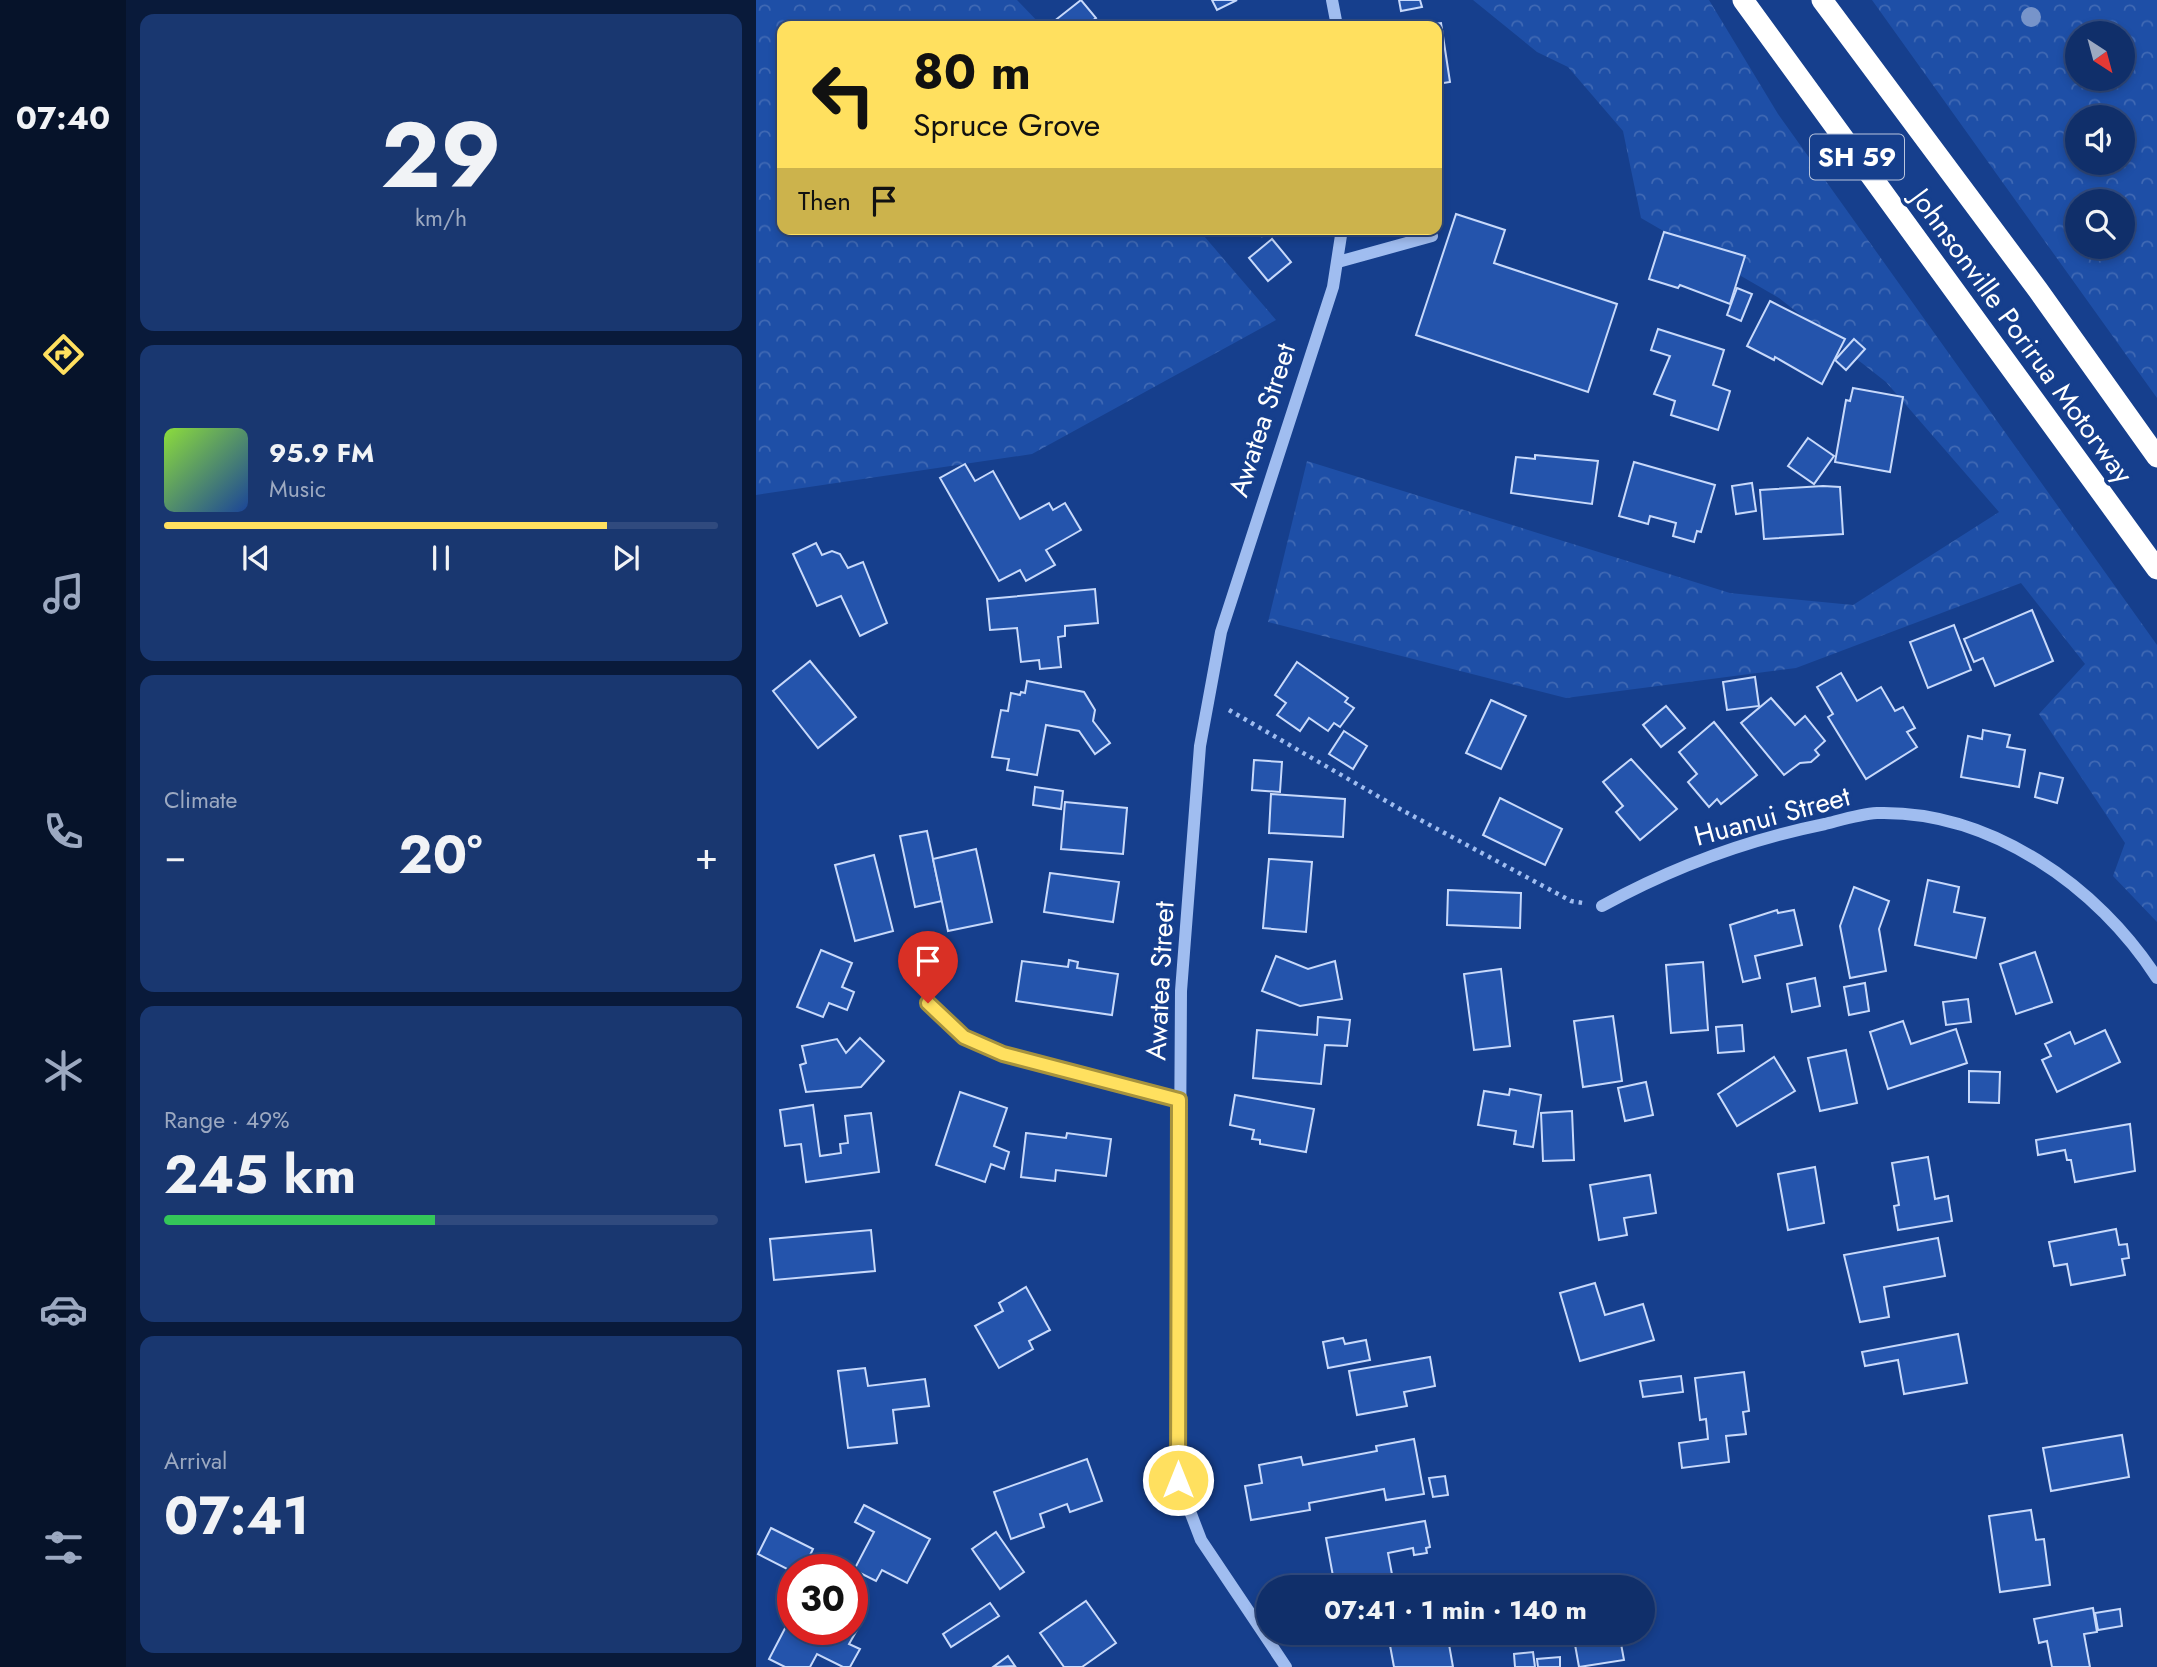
<!DOCTYPE html>
<html lang="en">
<head>
<meta charset="utf-8">
<style>
	:root { --surface:#102f6a; --page:#193770; --text:#f1f3f6; --muted:#9ca9c1; --line:#304a7e; --accent:#ffe05f }
	body { margin:0; font-family:Jost,sans-serif; background:var(--page); color:var(--text); height:100vh; display:flex; flex-direction:column; font-size:26px; white-space:nowrap }
	* { box-sizing:border-box; margin:0 }
	p { font-size:23px; color:var(--muted) }
	.icon { flex:none; width:38px; height:38px; fill:none; stroke:currentColor; stroke-width:2; stroke-linecap:round; stroke-linejoin:round }
	.map { position:relative; flex:1; overflow:hidden }
	.details { display:flex; flex-direction:column; gap:14px; padding:14px; background:#091a3a; width:630px }
	.details>* { flex:none }
	.banner { position:absolute; left:21px; top:21px; width:665px; height:214px; border-radius:14px; box-shadow:0 4px 10px #0003,0 0 0 2px var(--line); background:#ffe05f; color:#111; overflow:hidden }
	.needle { width:46px; rotate:144deg }
	.tools { position:absolute; left:1309px; top:21px; display:grid; gap:14px }
	.tools a { display:grid; place-items:center; width:70px; height:70px; border-radius:50%; background:var(--surface); box-shadow:0 4px 10px #0003,0 0 0 2px var(--line); font-size:35px }
	.speed { position:absolute; left:21px; top:1554px; display:flex; gap:14px; font-size:35px; font-weight:700; text-align:center }
	.speed>* { display:grid; place-content:center; width:91px; height:91px; border-radius:50%; background:var(--surface); box-shadow:0 4px 10px #0003,0 0 0 2px var(--line); line-height:1 }
	.speed .limit { border:10px solid #d22; background:#fff; color:#111 }
	.pin { position:absolute; display:grid; place-items:center; width:60px; height:60px; color:#fff; margin:-72px -30px; border-radius:50% 50% 50% 0; rotate:-45deg; box-shadow:0 0 7px #0007 }
	.pin .icon { rotate:45deg }
	.me { position:absolute; width:77px; margin:-38px; rotate:0deg; stroke-linejoin:round; filter:drop-shadow(0 0 5px #0008) }
	.turn { display:flex; align-items:center; gap:24px; height:147px; padding:0 21px; font-size:32px }
	.turn .icon { width:91px; height:91px; stroke-width:2.5 }
	.turn b { display:block; font-size:49px; line-height:60px }
	.then { display:flex; align-items:center; height:66px; padding:0 21px; background:#0003; gap:14px; font-size:26px }
	.big { font-size:52px; font-weight:700; line-height:1.1 }
	.details .card { flex:1; display:flex; flex-direction:column; justify-content:center; gap:10px; min-width:0; padding:0 24px; border-radius:14px; background:var(--page) }
	.details .dial { align-items:center; gap:0 }
	.dial b { font-size:91px; line-height:1 }
	.song { display:flex; align-items:center; gap:21px }
	.cover { width:84px; height:84px; border-radius:10px; background:linear-gradient(135deg,hsl(90 70% 55%),hsl(220 70% 35%)) }
	.played { height:7px; border-radius:4px; background:linear-gradient(90deg,var(--accent) 80%,var(--line) 80%) }
	.keys { display:flex; justify-content:space-around; direction:ltr }
	.heat { display:flex; justify-content:space-between; align-items:center; font-size:38px; direction:ltr }
	.charge { height:10px; border-radius:5px; background:linear-gradient(90deg,#34c759 49%,var(--line) 0) }
	.trip { position:absolute; left:500px; top:1575px; width:399px; height:70px; border-radius:35px; background:var(--surface); box-shadow:0 4px 10px #0003,0 0 0 2px var(--line); font-weight:700; line-height:70px; text-align:center }
	main { display:flex; flex:1; min-height:0 }
	.tab-bar { display:flex; flex-direction:column; width:126px; justify-content:space-around; align-items:center; background:#06132a; color:var(--muted) }
	.tab-bar .icon { width:49px; height:49px }
	.tab-bar .selected { color:var(--accent) }
	.tab-bar b { font-size:32px; color:var(--text) }
	.map>svg:first-child { display:block }
	.forest { fill:url(#forest-crowns); fill-rule:evenodd }
	.building { fill:#2454ac; stroke:#c7d9fb; stroke-width:2 }
	.lines { fill:none; stroke-linecap:round; stroke-linejoin:round }
	.path { stroke:#a0bdf0; stroke-width:4.5; stroke-dasharray:3.5 5; stroke-linecap:butt }
	.minor { stroke:#a0bdf0; stroke-width:12 }
	.highway { stroke:#fff; stroke-width:21 }
	.tree { fill:#7794ca }
	.route-casing { stroke:#a6923e; stroke-width:18 }
	.route { stroke:#ffe05f; stroke-width:12 }
	.labels { text-anchor:middle; dominant-baseline:central; stroke-width:7; stroke-linejoin:round; paint-order:stroke }
	.shield { fill:#163f8d; stroke:#b9c5dd; stroke-width:2 }
	.shield-label { font-size:26px; font-weight:bold; fill:#fff }
	.street-label { font-size:28px; fill:#fff; stroke:#163f8d }
</style>
</head>
<body>
<main>
<nav class="tab-bar">
<b>07:40</b>
<svg class="icon selected" aria-label="directions" viewBox="0 0 24 24"><path d="M12 3l9 9-9 9-9-9zM9 14v-3h6M13 9l2 2-2 2"/></svg>
<svg class="icon" aria-label="music" viewBox="0 0 24 24"><path d="M9 18V5l10-2v13"/><circle cx="6" cy="18" r="3"/><circle cx="16" cy="16" r="3"/></svg>
<svg class="icon" aria-label="phone" viewBox="0 0 24 24"><path d="M5 4h4l2 5-3 2q2 4 5 5l2-3 5 2v4C11 20 4 13 5 4z"/></svg>
<svg class="icon" aria-label="climate" viewBox="0 0 24 24"><path d="M12 3v18M4 7l16 10M4 17L20 7"/></svg>
<svg class="icon" aria-label="car" viewBox="0 0 24 24"><path d="M5 17H2v-5l4-1 3-4h7l3 4 3 1v5h-3M9 17h6M6 11h13"/><circle cx="7" cy="17" r="2"/><circle cx="17" cy="17" r="2"/></svg>
<svg class="icon" aria-label="filters" viewBox="0 0 24 24"><path d="M4 7h16M4 17h16"/><circle cx="9" cy="7" r="2"/><circle cx="15" cy="17" r="2"/></svg>
</nav>
<section class="details">
<div class="card dial"><b>29</b><p>km/h</p></div>
<div class="card">
<div class="song"><i class="cover"></i><div><b>95.9 FM</b><p>Music</p></div></div>
<div class="played"></div>
<div class="keys"><svg class="icon" aria-label="previous" viewBox="0 0 24 24"><path d="M18 5L8 12l10 7zM5 5v14"/></svg><svg class="icon" aria-label="pause" viewBox="0 0 24 24"><path d="M8 5v14M16 5v14"/></svg><svg class="icon" aria-label="next" viewBox="0 0 24 24"><path d="M6 5l10 7-10 7zM19 5v14"/></svg></div>
</div>
<div class="card"><p>Climate</p>
<div class="heat"><a>−</a><b class="big">20°</b><a>+</a></div>
</div>
<div class="card"><p>Range · 49%</p><b class="big">245 km</b><div class="charge"></div></div>
<div class="card"><p>Arrival</p><b class="big">07:41</b></div>
</section>
<div class="map">
<svg width="1401" height="1667" viewBox="0 0 1401 1667">
	<defs>
		<pattern id="forest-crowns" width="20" height="18" patternUnits="userSpaceOnUse" patternTransform="scale(1.75)"><rect width="20" height="18" fill="#1e4fa7"/><path d="M2 6a3 3 0 1 1 6 0M12 15a3 3 0 1 1 6 0" fill="none" stroke="#4069b4"/></pattern>
	</defs>
	<rect width="100%" height="100%" fill="#163f8d"/>
	<g class="forest">
		<polygon points="0,0 261,0 286,26 26,26 26,229 442,229 520,320 276,454 0,495"/>
		<polygon points="717,0 953,0 1022,114 1401,645 1401,922 1357,876 1369,843 1283,714 1329,664 1265,583 1040,668 810,698 512,622 551,461 974,593 1097,605 1243,512 1130,382 1023,298 885,218 867,131 812,67 781,52"/>
		<path d="M1116,0H1401V398ZM1321,33H1367V79H1321ZM1321,117H1367V163H1321ZM1321,201H1367V247H1321Z"/>
	</g>
	<g class="building">
		<polygon points="325,0 340,18 329,26 301,26 297,22"/>
		<polygon points="456,0 481,0 461,10"/>
		<polygon points="643,0 664,0 666,7 645,11"/>
		<polygon points="522,21 523,26 495,26"/>
		<polygon points="685,23 694,82 681,84 681,26 660,26"/>
		<polygon points="700,214 749,230 738,263 861,304 832,392 660,335"/>
		<polygon points="494,229 514,229 506,236 501,230 497,233"/>
		<polygon points="908,232 989,256 974,304 924,285 922,288 893,279"/>
		<polygon points="516,239 535,262 512,281 493,258"/>
		<polygon points="981,288 996,294 985,321 971,315"/>
		<polygon points="1014,301 1089,339 1066,384 1019,357 1018,360 991,346"/>
		<polygon points="902,329 968,350 957,385 974,391 962,430 915,415 919,401 898,394 914,356 895,350"/>
		<polygon points="1098,339 1109,349 1090,370 1079,360"/>
		<polygon points="1097,388 1147,397 1134,472 1079,462 1090,400 1094,401"/>
		<polygon points="1052,438 1078,456 1058,484 1032,466"/>
		<polygon points="779,455 842,461 836,504 755,493 760,457 779,459"/>
		<polygon points="878,462 959,485 945,532 941,531 938,542 917,536 920,523 894,516 892,524 863,516"/>
		<polygon points="209,464 219,481 237,471 264,519 293,503 297,510 309,503 325,530 290,550 299,565 270,581 264,570 243,581 184,478"/>
		<polygon points="996,483 1000,511 980,514 976,486"/>
		<polygon points="1067,486 1084,487 1087,534 1008,539 1004,490"/>
		<polygon points="60,543 66,555 76,551 84,554 92,568 107,562 131,623 104,636 85,596 61,606 37,554"/>
		<polygon points="339,589 342,623 309,626 309,636 302,637 305,667 284,669 283,660 265,662 261,628 234,630 231,599"/>
		<polygon points="1276,610 1297,661 1239,686 1227,658 1218,662 1208,639"/>
		<polygon points="1198,625 1215,670 1172,688 1154,642"/>
		<polygon points="54,661 100,717 62,748 17,691"/>
		<polygon points="541,662 592,698 589,702 598,708 584,727 578,723 572,731 553,718 544,731 521,715 530,703 519,695"/>
		<polygon points="1085,673 1101,701 1125,687 1139,711 1147,707 1159,728 1151,732 1161,747 1110,779 1072,717 1077,714 1061,687"/>
		<polygon points="999,677 1003,706 971,710 967,682"/>
		<polygon points="271,681 328,692 339,710 337,721 354,743 339,754 323,731 290,725 281,775 251,770 253,759 236,757 245,710 252,711 255,693 264,695 265,692 269,693"/>
		<polygon points="1015,698 1039,725 1049,716 1069,741 1059,750 1063,755 1055,762 1044,763 1028,775 985,723"/>
		<polygon points="735,700 770,716 745,769 710,753"/>
		<polygon points="910,706 929,728 905,747 887,725"/>
		<polygon points="958,722 1001,775 965,804 961,799 953,807 932,782 941,774 923,752"/>
		<polygon points="1227,730 1254,735 1251,747 1269,750 1263,787 1205,777 1212,736 1226,739"/>
		<polygon points="588,731 611,746 597,769 573,754"/>
		<polygon points="875,759 921,809 884,840 860,812 867,806 847,782"/>
		<polygon points="498,760 526,762 524,792 496,790"/>
		<polygon points="1284,773 1307,778 1301,803 1279,797"/>
		<polygon points="279,787 307,791 305,809 277,805"/>
		<polygon points="515,794 589,799 587,837 513,833"/>
		<polygon points="744,798 806,829 789,865 727,835"/>
		<polygon points="309,802 371,808 367,854 305,849"/>
		<polygon points="171,831 186,901 159,907 144,836"/>
		<polygon points="220,849 236,922 192,931 177,859"/>
		<polygon points="118,855 137,931 99,941 79,865"/>
		<polygon points="513,859 556,862 550,932 507,928"/>
		<polygon points="294,873 363,882 357,922 288,912"/>
		<polygon points="1172,880 1203,887 1198,912 1229,918 1220,958 1159,945"/>
		<polygon points="1098,887 1133,901 1123,929 1130,971 1094,978 1084,926"/>
		<polygon points="692,890 765,893 764,928 691,925"/>
		<polygon points="1021,910 1022,913 1038,910 1046,945 999,956 1004,978 987,982 974,925"/>
		<polygon points="65,950 96,963 86,987 98,992 91,1010 73,1003 67,1017 41,1007"/>
		<polygon points="1279,952 1296,1002 1260,1014 1244,964"/>
		<polygon points="520,956 552,969 579,961 586,999 544,1006 506,991"/>
		<polygon points="313,960 322,962 321,968 362,974 356,1015 260,1001 266,961 312,967"/>
		<polygon points="947,962 952,1030 915,1033 910,965"/>
		<polygon points="745,969 754,1046 718,1050 708,974"/>
		<polygon points="1059,978 1064,1006 1036,1012 1031,984"/>
		<polygon points="1109,983 1113,1011 1093,1015 1088,987"/>
		<polygon points="1212,999 1215,1022 1190,1025 1187,1002"/>
		<polygon points="857,1016 866,1081 827,1087 818,1021"/>
		<polygon points="562,1017 594,1020 591,1046 569,1045 565,1084 497,1078 501,1030 561,1035"/>
		<polygon points="1147,1021 1155,1044 1200,1029 1211,1063 1132,1089 1114,1032"/>
		<polygon points="986,1025 988,1051 962,1053 960,1027"/>
		<polygon points="1349,1030 1364,1062 1301,1092 1286,1060 1295,1056 1289,1044 1314,1032 1319,1044"/>
		<polygon points="104,1038 128,1061 105,1087 50,1092 44,1065 50,1063 46,1046 81,1039 90,1053"/>
		<polygon points="1090,1050 1101,1103 1064,1111 1052,1058"/>
		<polygon points="1018,1057 1039,1091 981,1126 962,1094"/>
		<polygon points="1213,1071 1244,1072 1243,1103 1213,1102"/>
		<polygon points="890,1082 897,1115 869,1121 862,1088"/>
		<polygon points="754,1089 785,1095 777,1147 758,1144 760,1131 722,1125 728,1091 753,1095"/>
		<polygon points="204,1092 251,1108 238,1146 253,1152 248,1169 235,1164 229,1182 180,1165"/>
		<polygon points="479,1095 558,1109 550,1152 504,1144 504,1140 496,1139 498,1130 474,1125"/>
		<polygon points="57,1105 64,1156 85,1153 84,1144 92,1143 89,1116 115,1113 123,1172 50,1182 45,1144 29,1146 24,1110"/>
		<polygon points="816,1111 818,1160 787,1161 785,1113"/>
		<polygon points="1374,1124 1379,1171 1319,1182 1315,1160 1311,1160 1309,1150 1282,1155 1280,1140"/>
		<polygon points="270,1133 310,1138 311,1133 355,1139 350,1176 300,1170 299,1181 265,1177"/>
		<polygon points="1172,1157 1179,1199 1192,1196 1196,1221 1142,1230 1138,1206 1143,1205 1136,1163"/>
		<polygon points="1059,1167 1068,1223 1032,1230 1022,1174"/>
		<polygon points="894,1175 900,1213 868,1218 871,1235 843,1240 834,1185"/>
		<polygon points="1360,1229 1363,1245 1371,1244 1373,1258 1366,1259 1369,1275 1315,1285 1311,1264 1298,1266 1293,1242"/>
		<polygon points="115,1230 119,1271 18,1280 14,1239"/>
		<polygon points="1182,1238 1189,1276 1128,1287 1133,1317 1104,1322 1088,1255"/>
		<polygon points="839,1283 849,1315 887,1304 898,1340 824,1361 804,1293"/>
		<polygon points="270,1287 294,1330 273,1341 277,1349 243,1368 219,1326 247,1311 243,1303"/>
		<polygon points="1202,1334 1211,1383 1148,1394 1142,1360 1109,1366 1106,1352"/>
		<polygon points="587,1338 589,1344 610,1340 614,1360 572,1368 567,1342"/>
		<polygon points="674,1357 679,1386 648,1392 651,1406 601,1415 593,1371"/>
		<polygon points="109,1368 112,1386 169,1379 173,1406 137,1410 141,1443 92,1448 82,1371"/>
		<polygon points="988,1372 993,1411 987,1412 990,1434 970,1436 973,1462 926,1468 923,1443 952,1439 950,1419 944,1420 939,1378"/>
		<polygon points="925,1376 927,1392 887,1397 884,1381"/>
		<polygon points="1366,1435 1373,1477 1295,1491 1287,1448"/>
		<polygon points="658,1439 668,1494 630,1500 628,1489 553,1503 554,1510 495,1520 489,1486 506,1483 503,1465 545,1457 547,1465 621,1451 620,1446"/>
		<polygon points="331,1459 346,1501 314,1512 311,1504 284,1514 288,1527 255,1539 238,1492"/>
		<polygon points="689,1476 692,1495 677,1497 673,1478"/>
		<polygon points="108,1505 174,1539 151,1583 126,1570 120,1581 98,1570 118,1532 99,1522"/>
		<polygon points="1275,1510 1280,1540 1288,1539 1294,1585 1244,1592 1233,1516"/>
		<polygon points="669,1521 674,1547 670,1548 671,1553 658,1555 657,1548 632,1553 638,1585 579,1587 570,1538"/>
		<polygon points="15,1528 57,1549 47,1570 37,1572 2,1554"/>
		<polygon points="240,1532 268,1572 244,1589 216,1549"/>
		<polygon points="330,1601 360,1643 326,1667 308,1667 284,1633"/>
		<polygon points="234,1603 243,1616 195,1647 187,1634"/>
		<polygon points="1337,1608 1341,1632 1328,1634 1334,1667 1296,1667 1291,1641 1283,1643 1278,1619"/>
		<polygon points="1364,1609 1366,1626 1342,1630 1339,1613"/>
		<polygon points="37,1613 37,1629 101,1630 93,1644 104,1649 94,1667 87,1667 61,1654 54,1667 29,1667 13,1659"/>
		<polygon points="677,1633 691,1633 697,1667 638,1667 633,1640"/>
		<polygon points="804,1633 863,1633 868,1660 823,1667 818,1639 806,1641"/>
		<polygon points="777,1652 779,1667 759,1667 758,1654"/>
		<polygon points="252,1656 259,1666 237,1667"/>
		<polygon points="804,1657 804,1667 782,1667 781,1659"/>
	</g>
	<g class="lines">
		<polyline class="path" points="473,710 644,809 815,901 827,903"/>
		<g class="minor">
			<polyline points="576,0 581,26"/>
			<polyline points="582,262 676,236"/>
			<path d="M846,906C917,867 990,840 1069,824C1085,820 1104,814 1121,813C1234,810 1342,886 1401,978"/>
			<polyline points="172,1003 208,1037 247,1054 423,1100"/>
			<polyline points="530,1667 445,1540 422,1480 425,991 444,746 465,632 577,287 586,229"/>
		</g>
		<g class="highway">
			<polyline points="987,0 1401,569"/>
			<polyline points="1066,0 1282,290 1401,457"/>
		</g>
	</g>
	<circle class="tree" cx="1275" cy="17" r="10"/>
	<g class="lines">
		<g class="route-casing">
			<polyline id="route" points="172,1003 208,1037 247,1054 423,1100 422,1480"/>
		</g>
		<use href="#route" class="route"/>
	</g>
	<g class="labels">
		<rect class="shield" x="1054" y="134.5" width="94" height="45" rx="5"/>
		<g class="shield-label">
			<text x="1101" y="157">SH 59</text>
		</g>
		<g class="street-label">
			<text transform="translate(1266 336) rotate(54)">Johnsonville Porirua Motorway</text>
			<text transform="translate(506 420) rotate(-72)">Awatea Street</text>
			<text transform="translate(1016 816) rotate(-15)">Huanui Street</text>
			<text transform="translate(404 981) rotate(-87)">Awatea Street</text>
		</g>
	</g>
</svg>
<div class="tools">
<a><svg class="needle" viewBox="-14 -14 28 28"><path d="M0-13l5 13h-10z" fill="#e53935"/><path d="M0 13l5-13h-10z" fill="#9ca9c1"/></svg></a>
<a><svg class="icon" aria-label="sound" viewBox="0 0 24 24"><path d="M4 9h4l5-4v14l-5-4H4zM17 9q2 3 0 6"/></svg></a>
<a><svg class="icon" aria-label="search" viewBox="0 0 24 24"><circle cx="10" cy="10" r="6"/><path d="M15 15l6 6"/></svg></a>
</div>
<div class="speed"><div class="limit">30</div></div>
<div class="pin" style="left:172px;top:1003px;background:#d93025"><svg class="icon" aria-label="arrive" viewBox="0 0 24 24"><path d="M6 21V4h12l-3 4 3 4H6"/></svg></div>
<svg class="me" style="left:422px;top:1480px" viewBox="-20 -20 40 40"><circle r="17" fill="#ffe05f" stroke="#fff" stroke-width="3"/><path d="M0-11L8 9 0 5-8 9z" fill="#fff"/></svg>
<div class="trip">07:41 · 1 min · 140 m</div>
<div class="banner">
<div class="turn"><svg class="icon" aria-label="left" viewBox="0 0 24 24"><path d="M17 20v-9H6M10 6l-5 5 5 5"/></svg><div><b>80 m</b>Spruce Grove</div></div>
<div class="then">Then<svg class="icon" aria-label="arrive" viewBox="0 0 24 24"><path d="M6 21V4h12l-3 4 3 4H6"/></svg></div>
</div>
</div>
</main>
</body>
</html>
